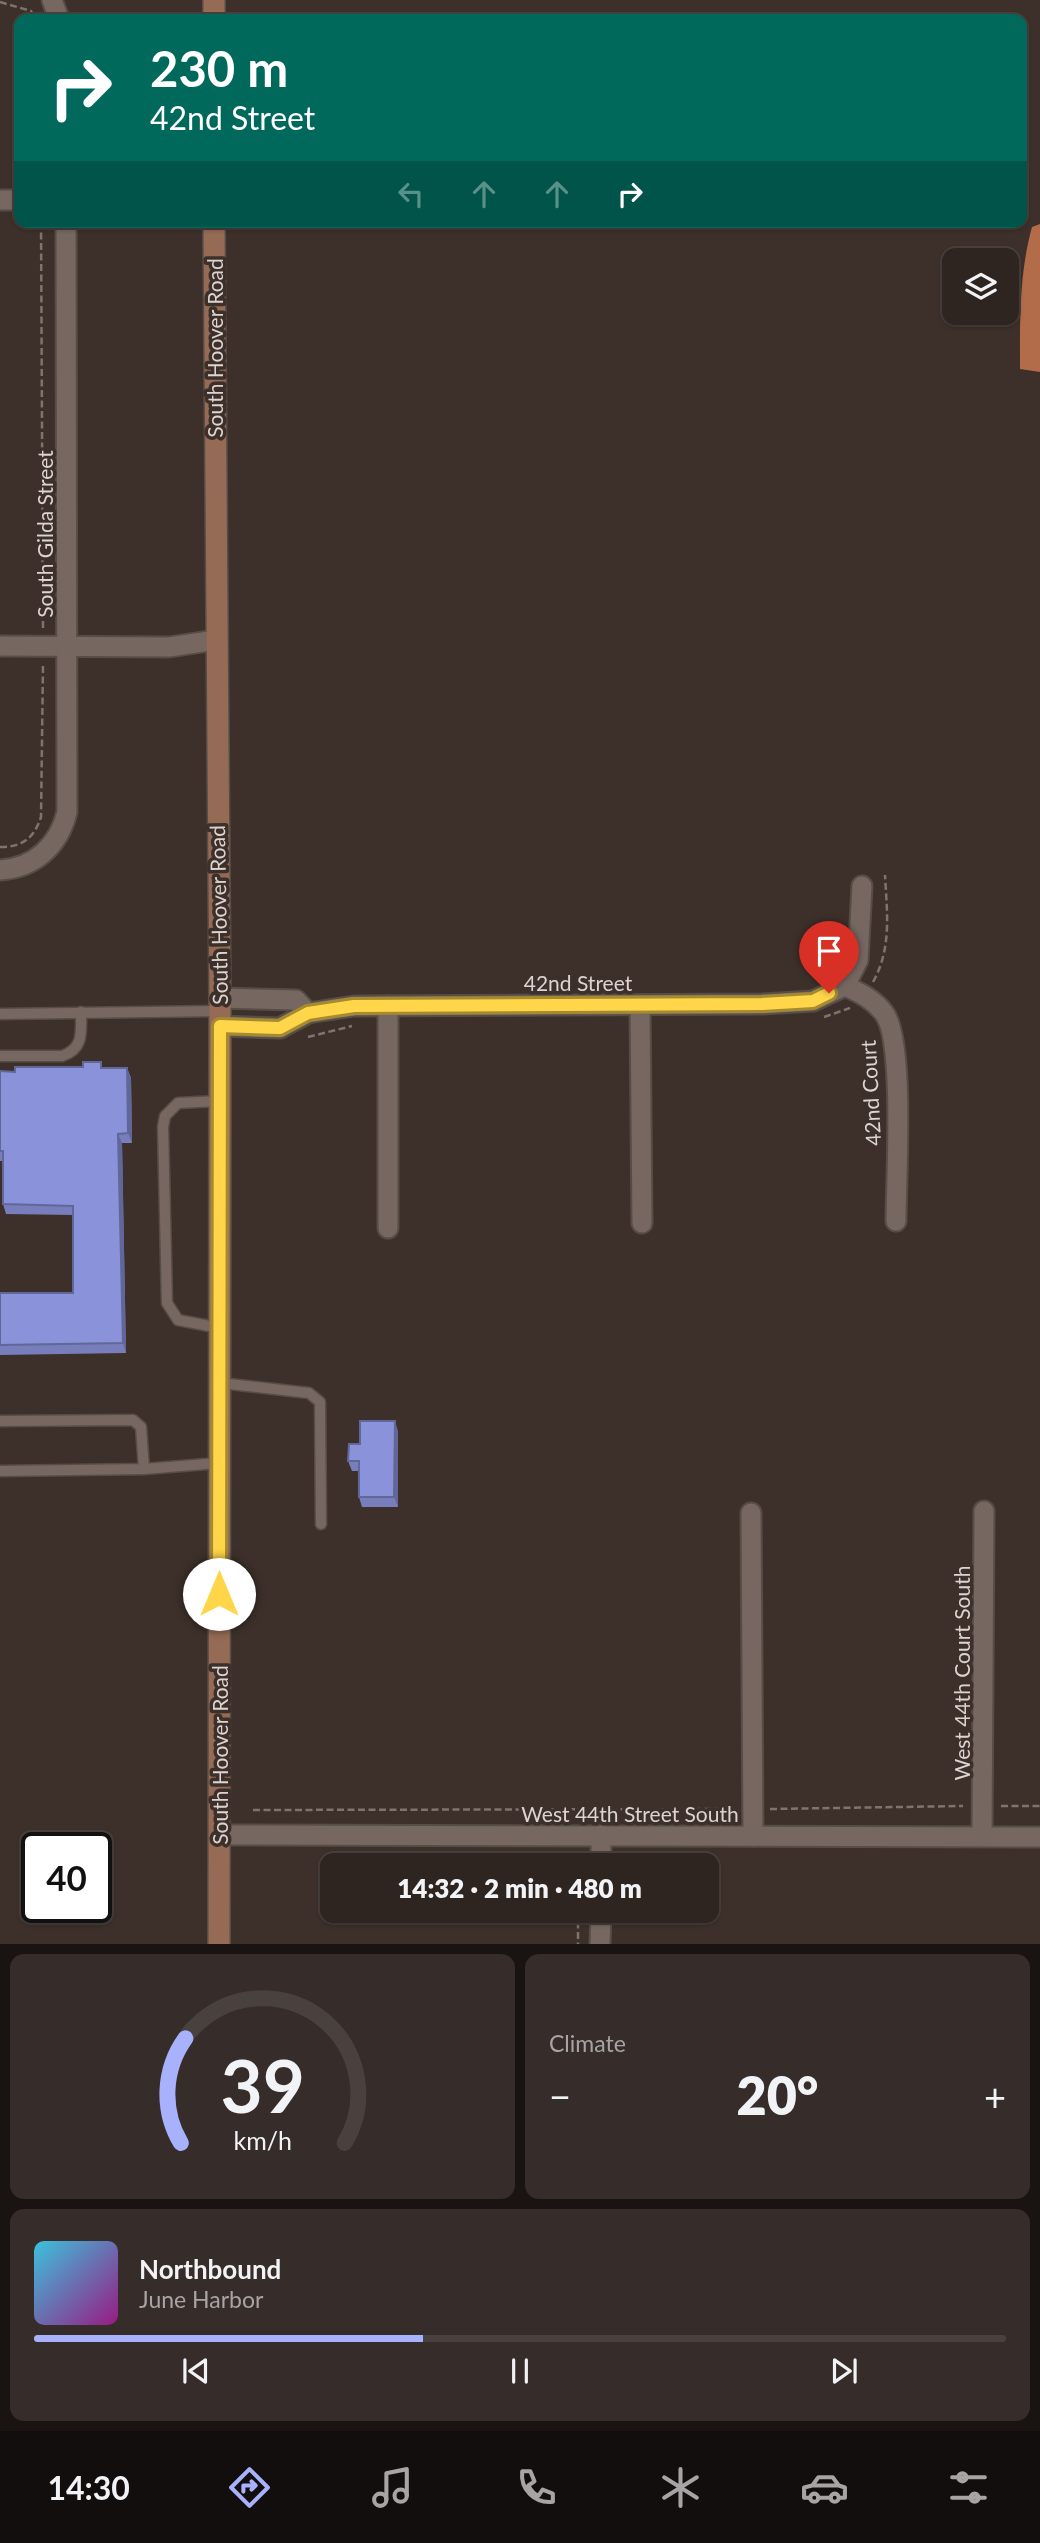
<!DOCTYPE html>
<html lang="en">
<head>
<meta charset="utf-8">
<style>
	:root { --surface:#2e2420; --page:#362c29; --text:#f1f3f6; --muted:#a7a4a5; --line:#49413e; --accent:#a7b1fc }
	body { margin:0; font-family:Lato,sans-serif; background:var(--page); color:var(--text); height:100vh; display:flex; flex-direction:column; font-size:26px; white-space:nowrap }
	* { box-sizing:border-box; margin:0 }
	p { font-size:23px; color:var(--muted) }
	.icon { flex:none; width:38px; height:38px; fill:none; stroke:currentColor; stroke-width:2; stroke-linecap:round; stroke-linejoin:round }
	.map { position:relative; height:1944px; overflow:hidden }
	.side { display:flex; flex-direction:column; gap:10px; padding:10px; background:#191412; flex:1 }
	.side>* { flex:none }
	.banner { position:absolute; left:14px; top:14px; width:1013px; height:214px; border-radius:14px; box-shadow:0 2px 5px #0004,0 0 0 2px var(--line); background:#00695c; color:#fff; overflow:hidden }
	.fabs { position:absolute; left:942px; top:248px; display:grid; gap:14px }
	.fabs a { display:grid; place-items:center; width:77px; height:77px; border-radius:14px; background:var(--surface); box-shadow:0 2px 5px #0004,0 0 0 2px var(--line); font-size:35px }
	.speed { position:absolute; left:21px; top:1832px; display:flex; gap:14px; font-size:35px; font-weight:700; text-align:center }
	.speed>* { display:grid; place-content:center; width:91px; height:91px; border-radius:50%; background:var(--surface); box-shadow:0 2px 5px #0004,0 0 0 2px var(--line); line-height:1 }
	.speed .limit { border:4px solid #111; border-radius:10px; background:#fff; color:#111 }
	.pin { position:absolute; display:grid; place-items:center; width:60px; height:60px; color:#fff; margin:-72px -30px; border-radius:50% 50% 50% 0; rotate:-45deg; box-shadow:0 0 7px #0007 }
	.pin .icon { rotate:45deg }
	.me { position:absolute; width:77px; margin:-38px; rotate:0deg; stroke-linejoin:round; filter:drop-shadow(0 0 5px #0008) }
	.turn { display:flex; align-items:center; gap:24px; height:147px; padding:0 21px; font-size:32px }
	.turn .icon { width:91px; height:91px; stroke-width:2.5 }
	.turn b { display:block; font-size:49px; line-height:60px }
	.lanes { display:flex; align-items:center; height:66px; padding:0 21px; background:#0003; justify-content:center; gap:35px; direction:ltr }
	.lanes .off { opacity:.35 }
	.big { font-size:52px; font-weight:800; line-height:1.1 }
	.side .card { flex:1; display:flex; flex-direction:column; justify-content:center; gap:10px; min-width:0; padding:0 24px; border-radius:14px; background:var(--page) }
	.side .dial { align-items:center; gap:0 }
	.dial svg { height:182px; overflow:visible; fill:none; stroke:var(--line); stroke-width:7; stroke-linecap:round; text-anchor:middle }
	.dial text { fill:var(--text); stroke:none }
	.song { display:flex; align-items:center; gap:21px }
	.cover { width:84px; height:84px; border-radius:10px; background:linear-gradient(135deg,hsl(190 70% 55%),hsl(310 70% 35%)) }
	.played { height:7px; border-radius:4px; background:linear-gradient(90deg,var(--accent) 40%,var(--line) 40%) }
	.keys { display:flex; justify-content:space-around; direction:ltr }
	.heat { display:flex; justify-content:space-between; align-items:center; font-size:38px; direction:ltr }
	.side .tiles { flex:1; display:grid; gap:10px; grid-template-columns:1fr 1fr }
	.card:last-child { grid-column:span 2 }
	.trip { position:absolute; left:320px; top:1853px; width:399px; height:70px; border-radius:14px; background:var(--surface); box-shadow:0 2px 5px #0004,0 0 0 2px var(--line); font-weight:800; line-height:70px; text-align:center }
	.tabs { display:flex; height:112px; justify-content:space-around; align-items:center; background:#120e0d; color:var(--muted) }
	.tabs .icon { width:49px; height:49px }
	.tabs .active { color:var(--accent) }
	.tabs b { font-size:32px; color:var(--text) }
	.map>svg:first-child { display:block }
	.water { fill:#b36c49 }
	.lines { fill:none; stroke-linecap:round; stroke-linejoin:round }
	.lane-casing { stroke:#574d47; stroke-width:13 }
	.street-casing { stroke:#574d47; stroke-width:23 }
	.secondary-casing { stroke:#574d47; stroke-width:24 }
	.path { stroke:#7e736d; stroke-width:2.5; stroke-dasharray:7 3.5; stroke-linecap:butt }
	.lane { stroke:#766761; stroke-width:10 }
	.street { stroke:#766761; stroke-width:19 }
	.secondary { stroke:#956b55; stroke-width:21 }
	.wall { fill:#777ebb }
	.shaded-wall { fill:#616798 }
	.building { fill:#8a93d9; stroke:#616798; stroke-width:2 }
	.route-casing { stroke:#a68a30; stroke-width:18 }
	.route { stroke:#ffd54a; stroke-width:12 }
	.labels { text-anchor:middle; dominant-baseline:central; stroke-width:7; stroke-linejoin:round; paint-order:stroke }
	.street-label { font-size:21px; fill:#dcd4d0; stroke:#3d302a }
</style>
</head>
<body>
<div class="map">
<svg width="1040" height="1945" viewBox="0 0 1040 1945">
	<rect width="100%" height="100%" fill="#3d302a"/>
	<path class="water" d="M1040,224V372L1020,369C1020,321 1019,274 1032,227Z"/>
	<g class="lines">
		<g class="lane-casing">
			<g id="lane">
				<polyline points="0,1014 220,1011"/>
				<path d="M0,1056H62C84,1049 81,1032 81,1012"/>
				<polyline points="219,1101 178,1103 165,1116 163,1127 167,1303 178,1320 220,1328"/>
				<polyline points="220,1383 309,1393 320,1402 321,1524"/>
				<polyline points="0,1421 133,1420 141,1427 144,1469"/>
				<polyline points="0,1471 144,1469 219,1463"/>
			</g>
		</g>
		<g class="street-casing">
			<g id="street">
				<polyline points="52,0 59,19"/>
				<polyline points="0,200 19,200"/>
				<polyline points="0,646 169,647 216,640"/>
				<path d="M0,870C35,868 59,845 67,812L66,222"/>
				<path d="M845,986C861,993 874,1000 884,1013C905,1040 896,1181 896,1221"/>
				<polyline points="845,986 858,960 862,886"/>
				<polyline points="220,998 296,1000 308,1013 280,1028 220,1026"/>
				<polyline points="640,1005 642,1223"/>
				<polyline points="388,1006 388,1228"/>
				<polyline points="308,1013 354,1006 762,1004 813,1001 845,986"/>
				<polyline points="751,1513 753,1836"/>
				<polyline points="219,1835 1040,1837"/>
				<polyline points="982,1836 984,1511"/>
				<polyline points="601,1866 601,1835"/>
				<polyline points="600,1945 601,1911"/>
			</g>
		</g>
		<g class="secondary-casing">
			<g id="secondary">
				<polyline points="214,19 214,0"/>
				<polyline points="214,222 220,1007 219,1945"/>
			</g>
		</g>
		<g class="path">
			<polyline points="0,2 31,11 35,19"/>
			<polyline points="41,222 43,629"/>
			<path d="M0,847C23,847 34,838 41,817L43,664"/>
			<path d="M873,982C892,948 887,913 885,875"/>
			<polyline points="824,1017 850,1008"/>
			<polyline points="308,1037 352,1026"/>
			<polyline points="1001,1806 1040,1806"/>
			<polyline points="770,1809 963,1806"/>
			<polyline points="253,1810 736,1809"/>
			<polyline points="578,1855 578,1866"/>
			<polyline points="578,1911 578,1945"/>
		</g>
		<use href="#lane" class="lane"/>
		<use href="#street" class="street"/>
		<use href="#secondary" class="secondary"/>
	</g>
	<g class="wall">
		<polygon points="83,1067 127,1068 131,1078 132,1143 122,1143 126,1353 0,1355 0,1293 73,1293 73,1215 6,1214 3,1204 3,1161 0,1161 0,1071 15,1072"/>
		<polygon points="398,1431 398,1507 362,1507 359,1497 359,1471 352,1471 348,1461"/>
	</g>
	<g class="shaded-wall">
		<polygon points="127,1068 131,1078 132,1143 128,1133"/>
		<polygon points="118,1134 122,1143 126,1353 123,1343"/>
		<polygon points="395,1421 398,1431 398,1507 394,1497"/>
	</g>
	<g class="building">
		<polygon points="83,1062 101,1062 101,1068 127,1068 128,1133 118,1134 123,1343 0,1345 0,1293 73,1293 73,1206 3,1204 3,1151 0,1151 0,1071 15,1072 15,1067 83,1067"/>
		<polygon points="360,1421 395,1421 394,1497 359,1497 359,1461 348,1461 349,1444 360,1444"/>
	</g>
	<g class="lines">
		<g class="route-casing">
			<polyline id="route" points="219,1594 220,1026 280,1028 308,1013 354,1006 762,1004 813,1001 829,993"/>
		</g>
		<use href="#route" class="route"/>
	</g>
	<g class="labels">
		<g class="street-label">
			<text transform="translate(214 348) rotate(-90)">South Hoover Road</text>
			<text transform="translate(44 534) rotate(-90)">South Gilda Street</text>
			<text transform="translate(218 915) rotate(-91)">South Hoover Road</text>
			<text x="578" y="982">42nd Street</text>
			<text transform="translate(870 1093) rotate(-93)">42nd Court</text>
			<text transform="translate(961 1673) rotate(-90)">West 44th Court South</text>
			<text transform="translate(219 1755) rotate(-90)">South Hoover Road</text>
			<text x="630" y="1813">West 44th Street South</text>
		</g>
	</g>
</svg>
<div class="fabs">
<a><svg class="icon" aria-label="layers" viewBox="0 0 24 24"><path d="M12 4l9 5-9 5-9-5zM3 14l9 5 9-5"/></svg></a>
</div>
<div class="speed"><div class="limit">40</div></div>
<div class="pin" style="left:829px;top:993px;background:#d93025"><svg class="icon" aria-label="arrive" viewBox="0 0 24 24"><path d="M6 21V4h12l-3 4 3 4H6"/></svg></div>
<svg class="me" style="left:219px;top:1594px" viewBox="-20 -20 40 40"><circle r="19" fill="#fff"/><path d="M0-13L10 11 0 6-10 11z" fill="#ffd54a"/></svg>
<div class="trip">14:32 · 2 min · 480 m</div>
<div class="banner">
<div class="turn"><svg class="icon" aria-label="right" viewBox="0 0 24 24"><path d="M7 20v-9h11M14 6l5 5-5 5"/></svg><div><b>230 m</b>42nd Street</div></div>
<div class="lanes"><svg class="icon off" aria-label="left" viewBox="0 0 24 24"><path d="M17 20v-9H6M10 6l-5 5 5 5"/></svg><svg class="icon off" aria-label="ahead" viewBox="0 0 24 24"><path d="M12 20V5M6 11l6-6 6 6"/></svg><svg class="icon off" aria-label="ahead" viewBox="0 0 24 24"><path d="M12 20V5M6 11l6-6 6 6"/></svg><svg class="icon" aria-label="right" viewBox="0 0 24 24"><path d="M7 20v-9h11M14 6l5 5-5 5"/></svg></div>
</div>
</div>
<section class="side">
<div class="tiles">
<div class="card dial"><svg viewBox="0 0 100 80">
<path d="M14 69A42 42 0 1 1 86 69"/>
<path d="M14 69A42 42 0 0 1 16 23" stroke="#a7b1fc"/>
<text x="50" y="56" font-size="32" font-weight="700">39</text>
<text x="50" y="72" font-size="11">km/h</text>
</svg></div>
<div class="card"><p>Climate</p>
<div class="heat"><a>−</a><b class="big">20°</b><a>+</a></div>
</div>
<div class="card">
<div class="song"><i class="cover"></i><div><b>Northbound</b><p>June Harbor</p></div></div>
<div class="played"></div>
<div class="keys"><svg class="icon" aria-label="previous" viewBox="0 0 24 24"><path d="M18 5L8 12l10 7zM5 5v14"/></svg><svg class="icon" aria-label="pause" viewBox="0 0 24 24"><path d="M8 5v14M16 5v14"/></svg><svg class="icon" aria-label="next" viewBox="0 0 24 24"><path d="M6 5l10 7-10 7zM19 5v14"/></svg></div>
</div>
</div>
</section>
<nav class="tabs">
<b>14:30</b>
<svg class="icon active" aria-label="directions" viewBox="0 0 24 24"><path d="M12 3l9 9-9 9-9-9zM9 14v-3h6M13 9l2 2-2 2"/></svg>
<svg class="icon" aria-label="music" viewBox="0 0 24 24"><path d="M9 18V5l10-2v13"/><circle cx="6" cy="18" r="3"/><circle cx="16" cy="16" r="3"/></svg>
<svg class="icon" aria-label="phone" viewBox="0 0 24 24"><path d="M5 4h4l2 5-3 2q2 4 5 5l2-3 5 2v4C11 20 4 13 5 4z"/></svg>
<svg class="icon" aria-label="climate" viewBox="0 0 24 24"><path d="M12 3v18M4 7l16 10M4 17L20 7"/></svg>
<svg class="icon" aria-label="car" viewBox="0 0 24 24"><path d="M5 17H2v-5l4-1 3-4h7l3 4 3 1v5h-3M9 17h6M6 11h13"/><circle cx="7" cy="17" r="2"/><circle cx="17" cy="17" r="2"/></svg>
<svg class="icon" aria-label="filters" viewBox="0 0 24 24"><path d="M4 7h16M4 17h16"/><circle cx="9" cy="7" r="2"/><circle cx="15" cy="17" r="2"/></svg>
</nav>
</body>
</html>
